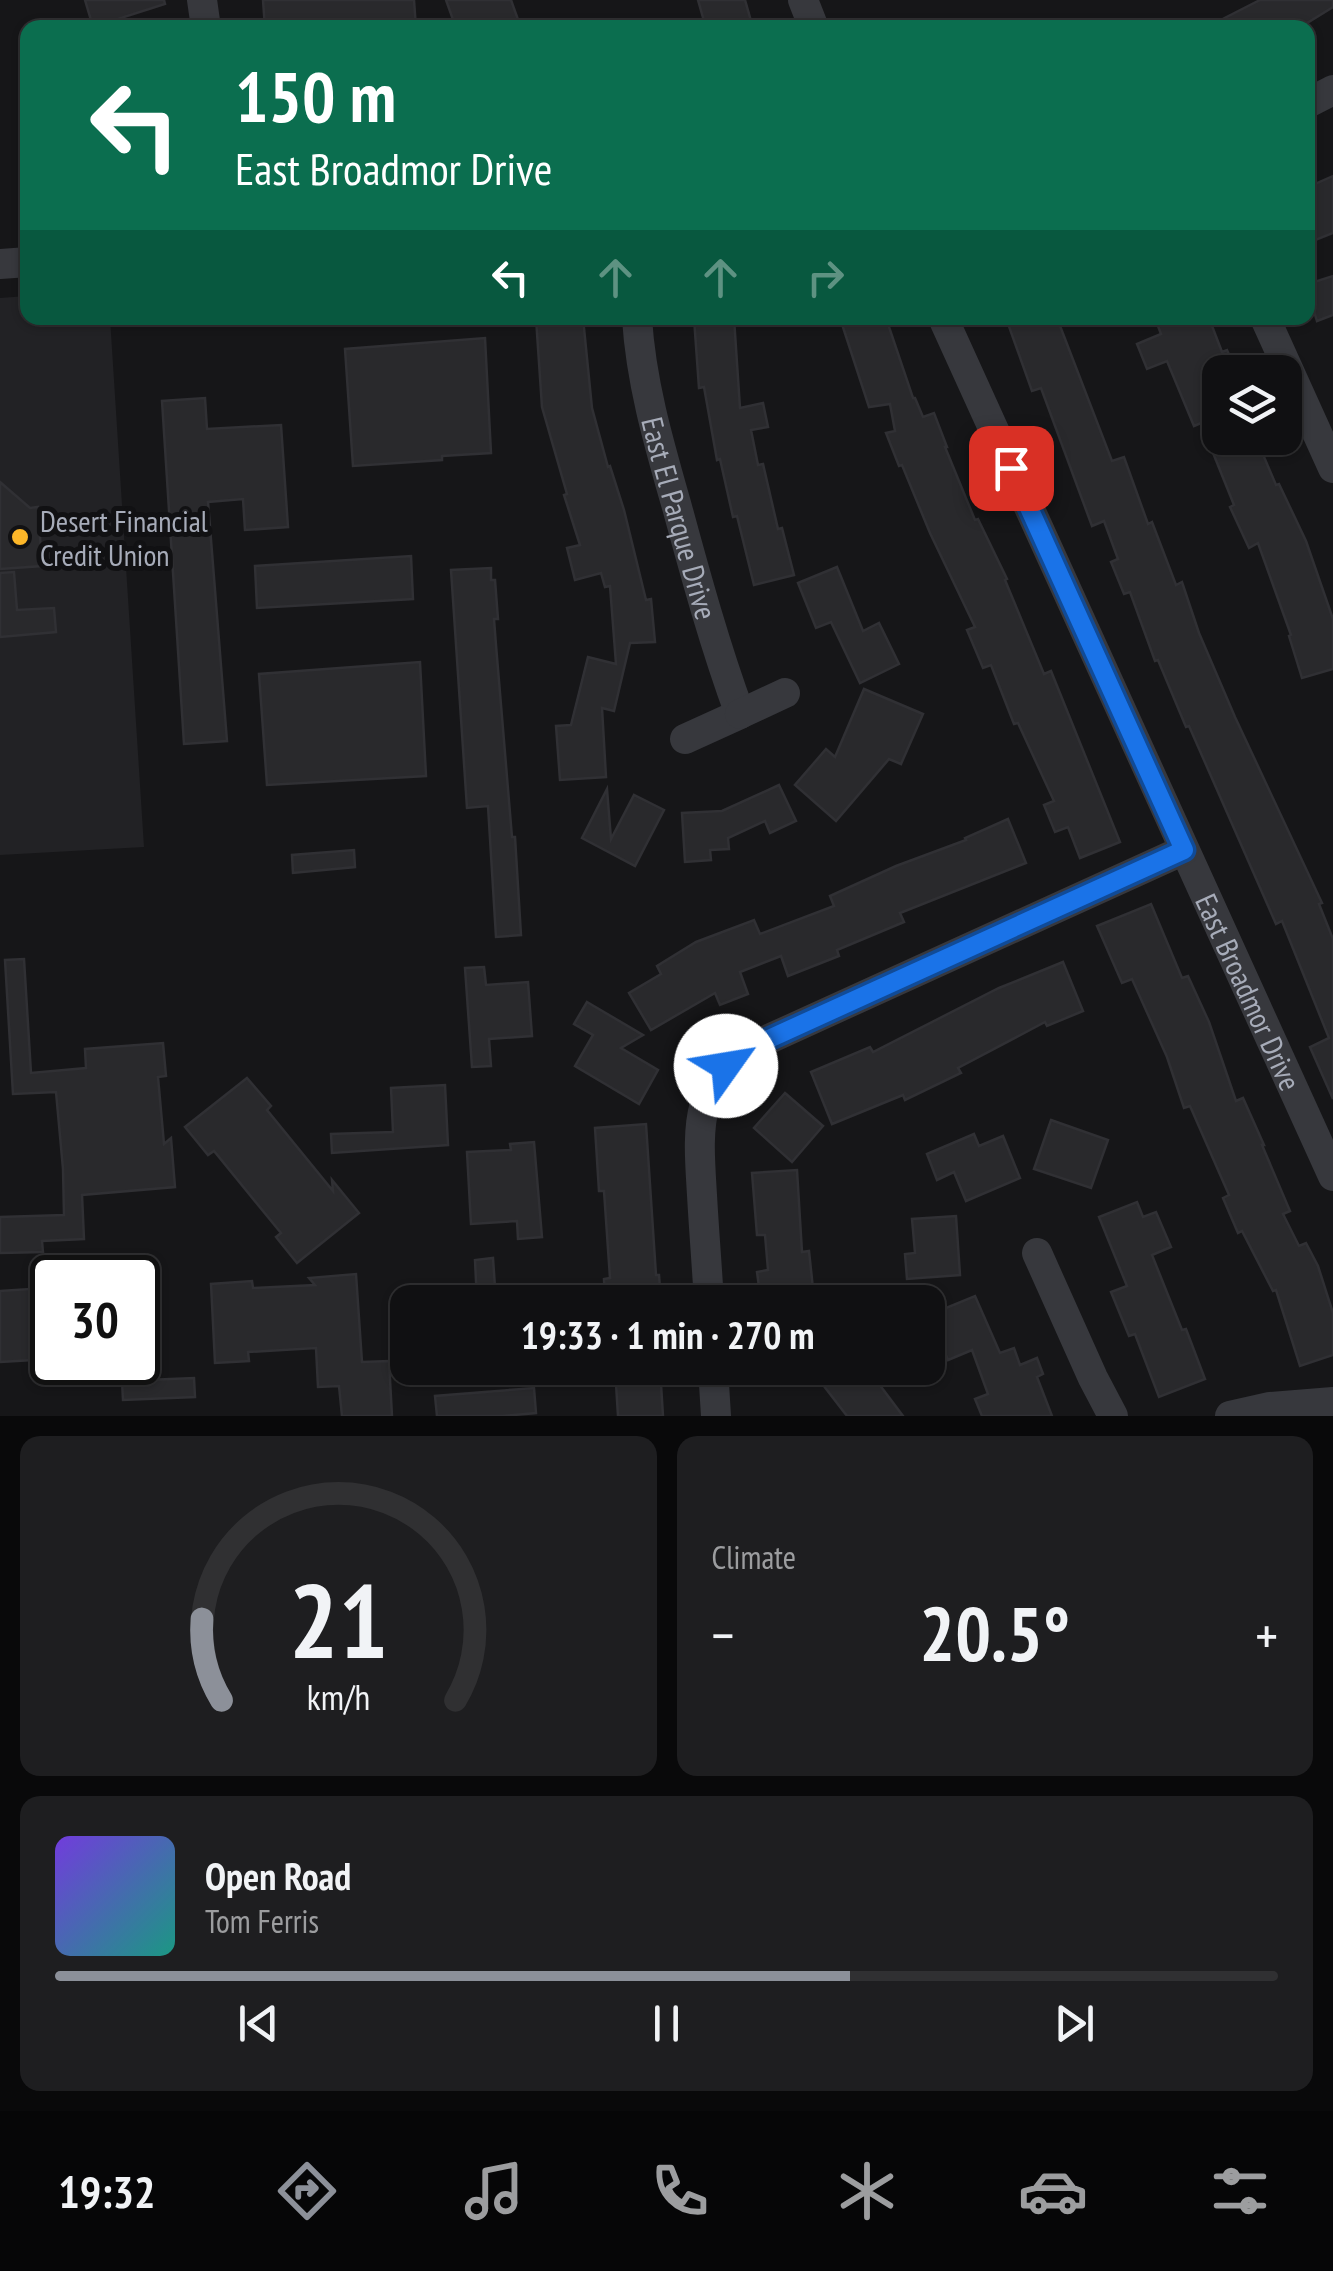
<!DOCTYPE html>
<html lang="en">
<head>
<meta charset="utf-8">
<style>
	:root { --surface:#101012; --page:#1e1e20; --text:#f1f3f6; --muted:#9c9d9f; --line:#303032; --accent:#8c9099 }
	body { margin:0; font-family:"PT Sans Narrow",sans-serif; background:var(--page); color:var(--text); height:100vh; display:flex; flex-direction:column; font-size:38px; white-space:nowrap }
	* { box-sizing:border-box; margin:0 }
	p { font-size:32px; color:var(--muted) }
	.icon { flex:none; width:55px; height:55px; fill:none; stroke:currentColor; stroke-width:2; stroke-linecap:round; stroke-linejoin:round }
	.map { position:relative; height:1416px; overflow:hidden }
	.side { display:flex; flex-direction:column; gap:20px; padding:20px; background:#09090a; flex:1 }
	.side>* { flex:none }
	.guide { position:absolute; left:20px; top:20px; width:1295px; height:305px; border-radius:20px; box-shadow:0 2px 8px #0004,0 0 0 2px var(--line); background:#0b6e4f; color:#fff; overflow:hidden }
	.tools { position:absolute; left:1202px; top:355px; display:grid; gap:20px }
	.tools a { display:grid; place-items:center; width:100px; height:100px; border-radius:20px; background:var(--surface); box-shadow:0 2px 8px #0004,0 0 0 2px var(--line); font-size:50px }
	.speed { position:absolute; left:30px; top:1255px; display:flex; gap:20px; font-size:50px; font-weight:700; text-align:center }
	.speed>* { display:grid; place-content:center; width:130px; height:130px; border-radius:50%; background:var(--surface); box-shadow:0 2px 8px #0004,0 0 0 2px var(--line); line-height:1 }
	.speed .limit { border:5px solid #111; border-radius:15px; background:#fff; color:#111 }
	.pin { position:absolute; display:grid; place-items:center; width:85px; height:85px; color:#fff; margin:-42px; border-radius:20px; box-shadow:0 5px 15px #0006 }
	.me { position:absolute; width:110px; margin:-55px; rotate:58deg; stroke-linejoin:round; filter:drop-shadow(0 0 8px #0008) }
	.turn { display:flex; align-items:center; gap:35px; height:210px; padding:0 50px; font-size:45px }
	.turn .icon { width:130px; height:130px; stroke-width:2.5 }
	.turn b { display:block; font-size:70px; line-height:85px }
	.lanes { display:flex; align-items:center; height:95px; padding:0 50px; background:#0003; justify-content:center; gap:50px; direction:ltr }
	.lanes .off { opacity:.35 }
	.big { font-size:75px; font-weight:600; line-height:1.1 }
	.side .widget { flex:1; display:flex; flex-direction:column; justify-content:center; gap:15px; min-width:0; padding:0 35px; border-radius:20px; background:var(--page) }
	.side .dial { align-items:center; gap:0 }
	.dial svg { height:260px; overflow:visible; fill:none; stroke:var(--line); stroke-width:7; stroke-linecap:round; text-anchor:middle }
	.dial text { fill:var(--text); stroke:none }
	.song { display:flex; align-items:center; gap:30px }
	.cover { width:120px; height:120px; border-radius:15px; background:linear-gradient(135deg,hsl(260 70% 55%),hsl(170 70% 35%)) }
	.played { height:10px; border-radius:5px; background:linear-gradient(90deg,var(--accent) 65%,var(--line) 65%) }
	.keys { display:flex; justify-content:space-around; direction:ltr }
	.heat { display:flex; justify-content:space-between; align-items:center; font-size:55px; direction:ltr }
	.side .tiles { flex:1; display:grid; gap:20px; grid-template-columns:1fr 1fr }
	.widget:last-child { grid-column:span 2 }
	.trip { position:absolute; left:390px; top:1285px; width:555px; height:100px; border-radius:20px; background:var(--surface); box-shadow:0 2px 8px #0004,0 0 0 2px var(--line); font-weight:600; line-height:100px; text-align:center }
	.dock { display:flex; height:160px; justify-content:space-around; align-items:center; background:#060607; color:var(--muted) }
	.dock .icon { width:70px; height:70px }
	.dock .active { color:var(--accent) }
	.dock b { font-size:45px; color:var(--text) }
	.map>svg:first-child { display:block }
	.built { fill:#222225 }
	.building { fill:#29292c; stroke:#303034; stroke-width:2.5 }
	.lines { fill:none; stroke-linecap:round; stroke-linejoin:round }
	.minor { stroke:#37383d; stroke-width:30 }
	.route-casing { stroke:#114b97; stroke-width:25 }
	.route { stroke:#1a73e8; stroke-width:18 }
	.poi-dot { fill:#fdb729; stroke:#111113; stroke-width:4 }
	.labels { text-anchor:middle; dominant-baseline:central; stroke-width:10; stroke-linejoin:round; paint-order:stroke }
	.street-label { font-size:30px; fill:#a7acb9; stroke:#111113 }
	.poi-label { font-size:30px; fill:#a7acb9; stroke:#111113; text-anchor:start }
</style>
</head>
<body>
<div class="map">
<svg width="1333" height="1416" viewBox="0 0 1333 1416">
	<rect width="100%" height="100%" fill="#161618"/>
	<polygon class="built" points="27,296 28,318 110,318 144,847 0,855 0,298"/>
	<g class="building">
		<polygon points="85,0 164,0 165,4 93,27"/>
		<polygon points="263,0 414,0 416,28 265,28"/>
		<polygon points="446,0 511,0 521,28 456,28"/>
		<polygon points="698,0 745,0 753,28 706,28"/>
		<polygon points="1260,0 1333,0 1333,7 1299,28 1205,28"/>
		<polygon points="1333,176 1333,233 1308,243 1308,187"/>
		<polygon points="1333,276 1333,315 1317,321 1308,292 1308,284"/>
		<polygon points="536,318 583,318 592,408 608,467 610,466 624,510 646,600 651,599 655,642 630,643 614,711 602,708 606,777 560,780 556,726 571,725 588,657 616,664 610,586 605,587 601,573 575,580 567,548 580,545 564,495 567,494 542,407"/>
		<polygon points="694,318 734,318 740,408 763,403 768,427 751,430 758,465 763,464 778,529 782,528 794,575 754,585 737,516 733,517 720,459 717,460 704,387 699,388"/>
		<polygon points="840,318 886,318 913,398 915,398 923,417 934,413 947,447 945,447 975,520 978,519 1007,579 1005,580 1044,674 1051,671 1120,842 1080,858 1068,827 1055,832 1044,805 1054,801 1018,723 1014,724 991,665 983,668 967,630 975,627 930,533 902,465 899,466 886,433 895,431 890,404 869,407"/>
		<polygon points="1006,318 1057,318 1112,461 1124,457 1148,524 1152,522 1176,585 1182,582 1199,633 1235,717 1322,903 1319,904 1333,939 1333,1099 1310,1047 1329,1038 1282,921 1276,924 1189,726 1186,727 1158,660 1155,661 1130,592 1124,594 1111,562 1118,559 1104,521 1092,526 1041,388 1032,391"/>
		<polygon points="1155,318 1209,318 1222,352 1227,350 1237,372 1220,372 1220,438 1256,438 1276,485 1279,484 1306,541 1333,619 1333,669 1302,678 1289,636 1291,635 1258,543 1249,548 1230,507 1234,505 1201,423 1194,426 1167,361 1147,369 1137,344 1161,334"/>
		<polygon points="485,338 491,453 442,456 442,460 353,466 345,349"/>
		<polygon points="205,398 207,429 281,425 288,527 245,530 243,499 208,502 227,741 184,744 162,401"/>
		<polygon points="0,482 30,508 38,507 42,566 0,569"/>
		<polygon points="411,556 413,599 257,608 255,566"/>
		<polygon points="837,567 863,631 879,623 899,664 860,683 831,622 816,628 798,583"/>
		<polygon points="491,568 491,580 495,580 498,619 494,619 496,645 512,837 515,837 521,935 496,937 488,806 467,808 451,570"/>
		<polygon points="14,572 17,610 54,608 56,632 0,637 0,573"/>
		<polygon points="420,662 426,776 267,785 259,674"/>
		<polygon points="864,689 923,714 901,764 889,759 836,821 795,785 826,749 835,757"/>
		<polygon points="779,785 796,821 770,833 765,821 728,838 729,849 710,850 711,860 685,862 682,813 722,811"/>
		<polygon points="607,789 611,839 634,795 664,810 635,866 582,838"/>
		<polygon points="1008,819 1026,863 900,913 904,922 837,950 839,956 788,976 781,956 740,972 748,994 720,1005 715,993 651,1030 629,993 661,974 657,966 696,942 754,920 760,934 834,906 830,896 896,866 966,840 965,838"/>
		<polygon points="354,850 355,867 293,873 292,855"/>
		<polygon points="1151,904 1182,978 1188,976 1209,1022 1236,1101 1243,1098 1264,1145 1262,1145 1290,1211 1283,1214 1299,1246 1306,1243 1318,1266 1333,1313 1333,1355 1300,1366 1276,1290 1273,1291 1242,1231 1238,1233 1223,1198 1229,1195 1190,1106 1184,1108 1167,1057 1132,979 1122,983 1097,926"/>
		<polygon points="24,959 31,1073 86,1068 85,1049 163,1043 166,1076 158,1077 164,1144 171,1138 175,1187 82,1195 84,1239 42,1241 43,1252 0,1253 0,1217 64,1215 63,1169 56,1092 13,1094 5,960"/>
		<polygon points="1063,962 1083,1011 1047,1026 1045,1022 958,1068 961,1073 905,1100 903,1095 832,1124 811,1072 870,1047 873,1052 999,988"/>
		<polygon points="484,967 486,985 528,982 532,1036 489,1039 491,1066 472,1067 465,968"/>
		<polygon points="587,1002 643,1035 621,1048 658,1070 639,1104 575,1066 593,1035 574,1024"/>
		<polygon points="247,1078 271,1106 267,1110 333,1191 332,1180 359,1213 297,1263 276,1237 281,1233 214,1151 208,1155 185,1127"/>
		<polygon points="445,1085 448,1145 332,1153 331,1134 393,1132 391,1088"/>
		<polygon points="785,1093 823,1126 792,1162 754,1128"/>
		<polygon points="1051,1120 1108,1140 1091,1188 1034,1169"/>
		<polygon points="646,1124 656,1275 659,1275 661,1302 605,1302 604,1279 610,1278 604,1191 599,1191 595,1128"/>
		<polygon points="974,1134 979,1146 1003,1136 1020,1178 966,1201 954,1172 937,1180 927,1154"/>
		<polygon points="534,1142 542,1237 518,1239 517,1221 471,1224 467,1152 511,1150 510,1144"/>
		<polygon points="797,1170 802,1252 809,1251 814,1298 761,1302 757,1272 768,1270 765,1235 757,1235 752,1173"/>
		<polygon points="1137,1202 1143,1217 1156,1212 1171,1247 1152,1255 1182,1330 1186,1329 1205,1379 1159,1397 1135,1334 1129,1336 1111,1292 1127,1286 1099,1217"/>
		<polygon points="956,1216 960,1275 907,1279 905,1254 915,1253 912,1219"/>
		<polygon points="493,1258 496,1302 477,1302 475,1260"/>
		<polygon points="356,1274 362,1362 389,1361 392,1416 342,1416 339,1386 318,1387 316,1348 248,1352 249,1361 215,1363 211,1284 252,1281 253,1288 315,1285 309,1278"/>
		<polygon points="45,1288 50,1359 0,1362 0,1291"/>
		<polygon points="975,1296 1000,1353 1014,1348 1020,1365 1037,1358 1043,1374 1037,1377 1052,1416 982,1416 975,1399 988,1394 972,1350 948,1360 929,1315"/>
		<polygon points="615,1368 660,1368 663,1416 618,1416"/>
		<polygon points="810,1368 867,1368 903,1416 847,1416"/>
		<polygon points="194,1378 195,1397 123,1400 122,1381"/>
		<polygon points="534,1388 536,1413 503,1416 437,1416 435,1396"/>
	</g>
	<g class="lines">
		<g class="minor">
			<polyline points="202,0 206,28"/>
			<polyline points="803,0 814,28"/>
			<polyline points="1308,103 1333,90"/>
			<polyline points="0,264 28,262"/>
			<path id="s1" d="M637,318C641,383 659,444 677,507C696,577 715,646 740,714L685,739"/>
			<path id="s2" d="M943,318L1333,1176"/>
			<polyline points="1265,318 1333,468"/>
			<polyline points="740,714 785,693"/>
			<polyline points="1037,1253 1093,1378 1113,1416"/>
			<path d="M709,1302C707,1267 704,1231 702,1195C698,1129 692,1078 760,1043L1184,850"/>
			<polyline points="713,1368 716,1416"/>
			<polyline points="1230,1416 1270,1407 1333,1402"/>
		</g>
	</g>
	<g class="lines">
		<g class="route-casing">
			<polyline id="route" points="726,1066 742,1052 760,1043 1184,850 1011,468"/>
		</g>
		<use href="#route" class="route"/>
	</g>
	<circle class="poi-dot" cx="20" cy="537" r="10"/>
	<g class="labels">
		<g class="street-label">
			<text stroke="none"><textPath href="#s1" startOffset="205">East El Parque Drive</textPath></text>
			<text stroke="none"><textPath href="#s2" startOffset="740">East Broadmor Drive</textPath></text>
		</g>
		<g class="poi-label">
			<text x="40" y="520">Desert Financial<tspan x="40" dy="34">Credit Union</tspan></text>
		</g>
	</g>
</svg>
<div class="tools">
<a><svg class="icon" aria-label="layers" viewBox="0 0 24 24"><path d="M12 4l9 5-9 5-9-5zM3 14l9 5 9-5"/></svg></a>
</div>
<div class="speed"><div class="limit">30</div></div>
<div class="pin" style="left:1011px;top:468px;background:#d93025"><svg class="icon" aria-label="arrive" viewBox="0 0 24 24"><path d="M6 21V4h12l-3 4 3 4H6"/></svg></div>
<svg class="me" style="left:726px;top:1066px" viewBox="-20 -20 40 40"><circle r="19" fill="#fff"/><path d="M0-13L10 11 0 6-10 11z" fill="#1a73e8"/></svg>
<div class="trip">19:33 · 1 min · 270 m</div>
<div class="guide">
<div class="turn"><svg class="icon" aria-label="left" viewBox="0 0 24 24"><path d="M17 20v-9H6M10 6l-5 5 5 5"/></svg><div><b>150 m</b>East Broadmor Drive</div></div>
<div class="lanes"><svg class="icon" aria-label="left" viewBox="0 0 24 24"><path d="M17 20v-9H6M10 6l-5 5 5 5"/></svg><svg class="icon off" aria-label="ahead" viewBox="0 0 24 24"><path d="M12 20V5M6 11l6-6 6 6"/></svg><svg class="icon off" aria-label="ahead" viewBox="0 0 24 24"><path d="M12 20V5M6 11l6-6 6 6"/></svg><svg class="icon off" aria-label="right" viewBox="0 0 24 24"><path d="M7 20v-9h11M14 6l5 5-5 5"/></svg></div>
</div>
</div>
<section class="side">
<div class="tiles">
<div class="widget dial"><svg viewBox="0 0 100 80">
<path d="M14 69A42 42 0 1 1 86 69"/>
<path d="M14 69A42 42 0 0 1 8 44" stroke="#8c9099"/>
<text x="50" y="56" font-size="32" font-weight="700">21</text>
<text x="50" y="72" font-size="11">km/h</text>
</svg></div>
<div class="widget"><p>Climate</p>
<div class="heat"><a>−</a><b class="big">20.5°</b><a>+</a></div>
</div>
<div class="widget">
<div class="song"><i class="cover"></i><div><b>Open Road</b><p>Tom Ferris</p></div></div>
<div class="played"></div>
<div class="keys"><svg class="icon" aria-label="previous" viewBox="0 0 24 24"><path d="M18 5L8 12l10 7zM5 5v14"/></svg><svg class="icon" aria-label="pause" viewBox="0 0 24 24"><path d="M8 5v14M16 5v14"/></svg><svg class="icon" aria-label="next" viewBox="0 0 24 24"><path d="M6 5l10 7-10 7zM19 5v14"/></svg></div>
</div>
</div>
</section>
<nav class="dock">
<b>19:32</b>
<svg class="icon active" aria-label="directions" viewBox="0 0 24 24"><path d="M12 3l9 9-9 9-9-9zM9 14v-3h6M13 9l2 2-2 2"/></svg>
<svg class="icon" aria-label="music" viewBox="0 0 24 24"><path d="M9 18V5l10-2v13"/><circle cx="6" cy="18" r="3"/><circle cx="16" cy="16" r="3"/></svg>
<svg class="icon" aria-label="phone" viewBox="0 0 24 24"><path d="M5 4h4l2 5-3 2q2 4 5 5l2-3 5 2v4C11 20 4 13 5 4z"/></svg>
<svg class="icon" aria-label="climate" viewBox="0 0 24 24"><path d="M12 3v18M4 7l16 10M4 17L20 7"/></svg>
<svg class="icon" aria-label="car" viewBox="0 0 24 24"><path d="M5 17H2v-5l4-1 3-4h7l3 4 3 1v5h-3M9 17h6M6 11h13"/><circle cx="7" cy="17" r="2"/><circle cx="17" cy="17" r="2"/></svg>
<svg class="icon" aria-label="filters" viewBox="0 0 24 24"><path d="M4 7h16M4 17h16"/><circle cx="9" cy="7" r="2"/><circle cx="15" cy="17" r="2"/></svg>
</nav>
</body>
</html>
